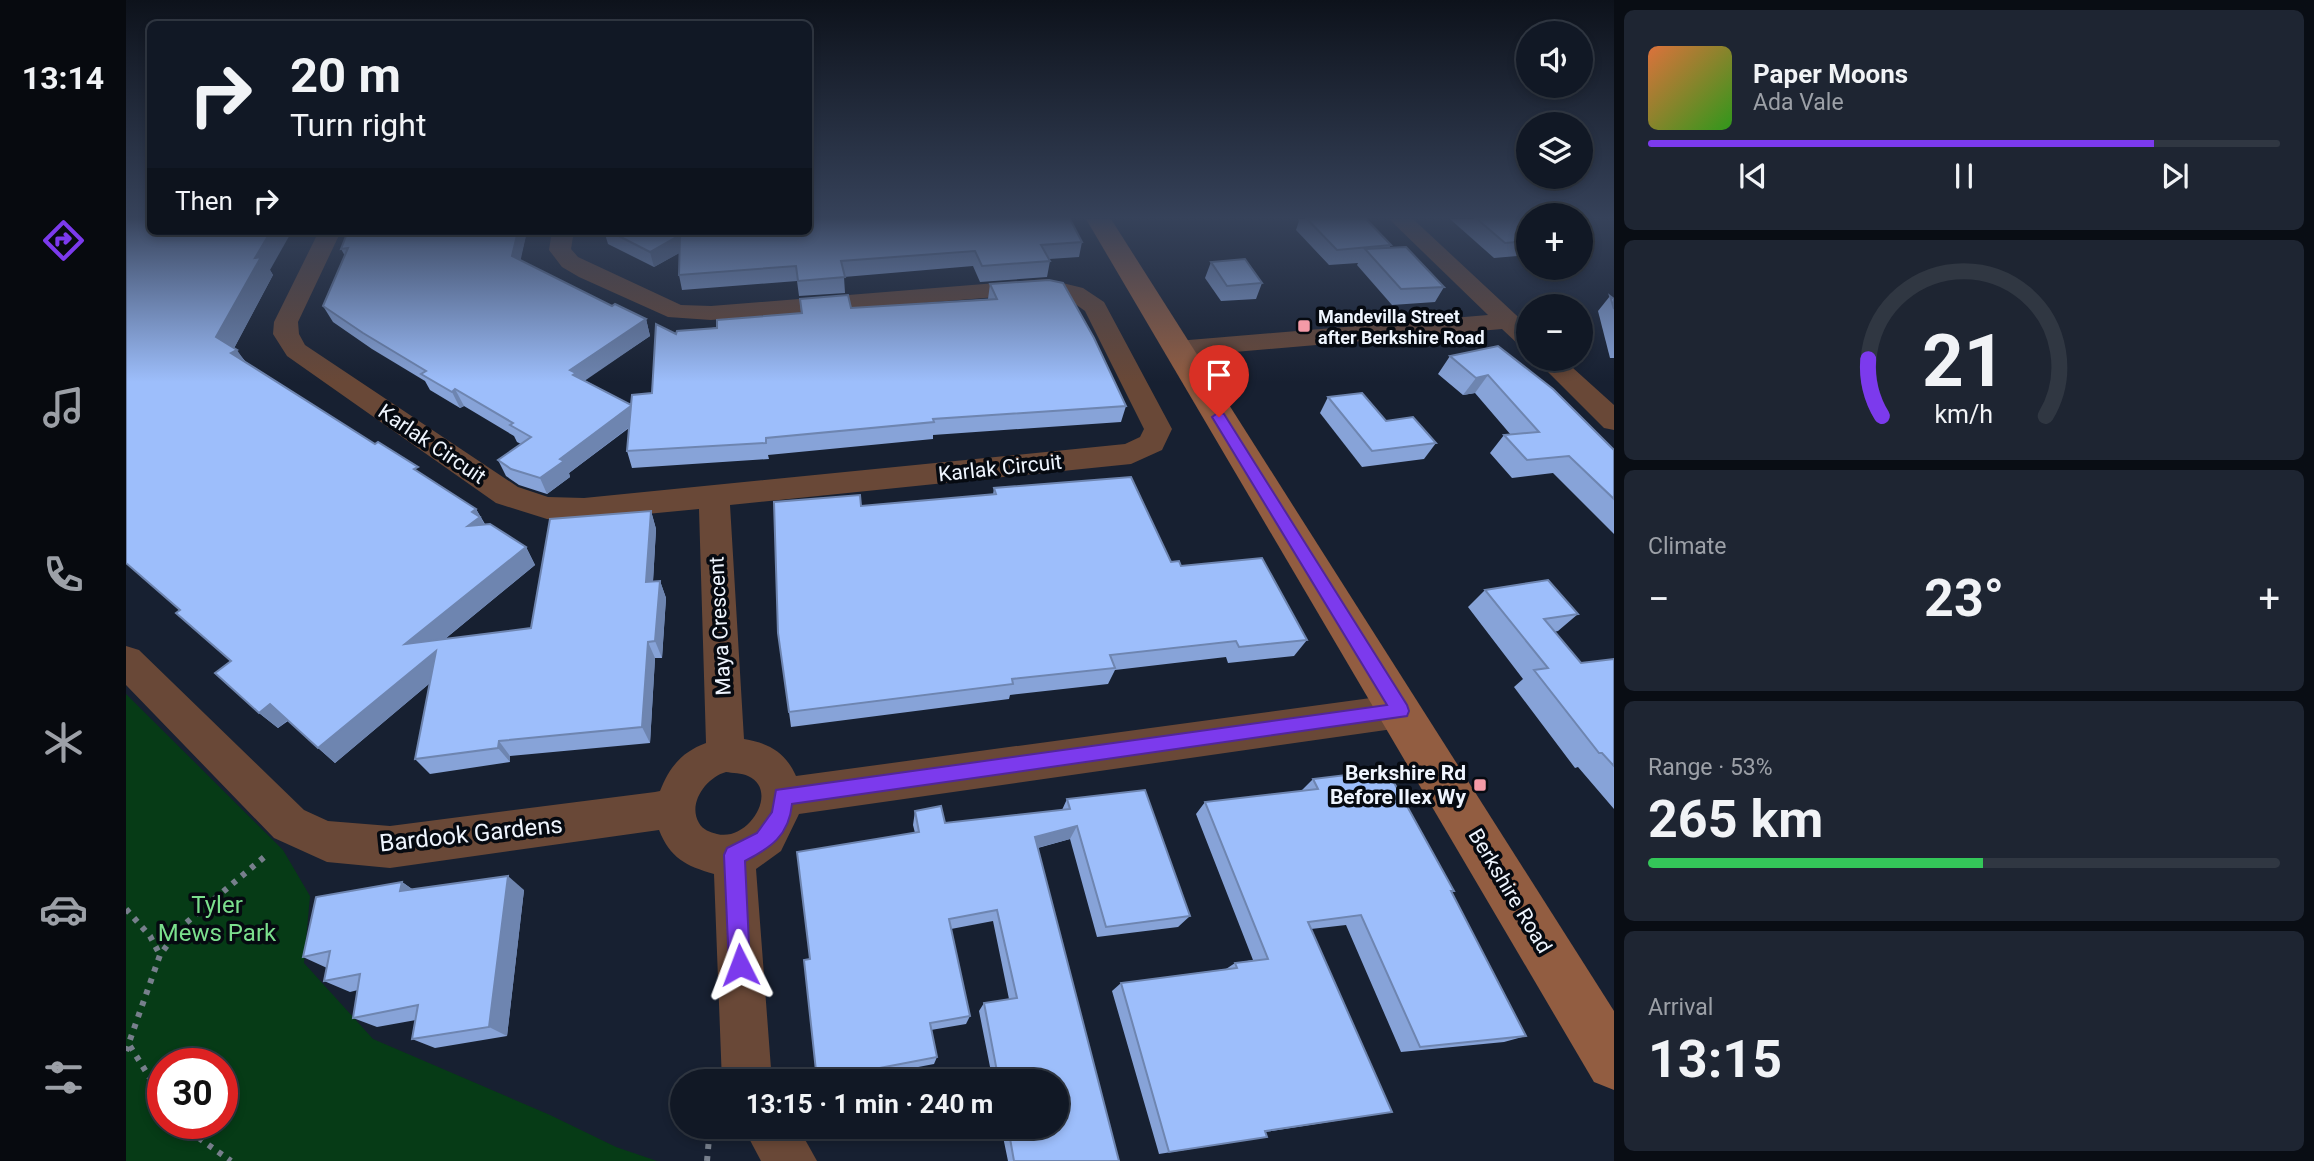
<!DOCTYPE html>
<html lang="en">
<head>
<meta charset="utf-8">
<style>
	:root { --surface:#111825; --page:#1e2532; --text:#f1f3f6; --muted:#9ca0a7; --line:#303742; --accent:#7c3aed }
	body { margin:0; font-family:Roboto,sans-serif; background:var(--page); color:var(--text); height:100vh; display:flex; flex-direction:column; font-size:26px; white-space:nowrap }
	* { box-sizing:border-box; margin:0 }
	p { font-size:23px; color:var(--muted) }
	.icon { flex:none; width:38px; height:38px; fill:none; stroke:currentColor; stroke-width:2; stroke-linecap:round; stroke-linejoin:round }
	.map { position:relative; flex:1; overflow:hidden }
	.side { display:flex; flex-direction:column; gap:10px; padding:10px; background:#090d14; width:700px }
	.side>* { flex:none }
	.guide { position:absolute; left:21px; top:21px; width:665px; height:214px; border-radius:10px; box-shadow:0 4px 10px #0003,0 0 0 2px var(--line); background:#111825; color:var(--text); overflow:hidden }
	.tools { position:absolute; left:1390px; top:21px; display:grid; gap:14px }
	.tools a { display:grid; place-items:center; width:77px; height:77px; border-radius:50%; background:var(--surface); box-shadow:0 4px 10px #0003,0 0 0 2px var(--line); font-size:35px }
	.speed { position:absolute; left:21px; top:1048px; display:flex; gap:14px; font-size:35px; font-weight:700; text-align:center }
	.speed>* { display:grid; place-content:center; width:91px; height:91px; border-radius:50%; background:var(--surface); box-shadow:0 4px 10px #0003,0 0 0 2px var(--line); line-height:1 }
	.speed .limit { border:10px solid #d22; background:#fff; color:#111 }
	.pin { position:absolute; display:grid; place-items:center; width:60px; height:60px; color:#fff; margin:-72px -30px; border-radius:50% 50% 50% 0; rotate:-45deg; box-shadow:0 0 7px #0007 }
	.pin .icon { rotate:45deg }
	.me { position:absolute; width:77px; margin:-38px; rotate:357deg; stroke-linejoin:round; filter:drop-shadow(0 0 5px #0008) }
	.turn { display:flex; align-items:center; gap:24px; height:147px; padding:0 28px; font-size:32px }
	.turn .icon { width:91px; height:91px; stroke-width:2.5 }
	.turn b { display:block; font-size:49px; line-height:60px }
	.then { display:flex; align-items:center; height:66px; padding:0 28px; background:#0003; gap:14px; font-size:26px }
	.big { font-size:52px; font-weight:700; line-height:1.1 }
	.side .card { flex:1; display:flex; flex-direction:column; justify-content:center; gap:10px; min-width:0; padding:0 24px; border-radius:10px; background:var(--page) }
	.side .dial { align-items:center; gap:0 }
	.dial svg { height:182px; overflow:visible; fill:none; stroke:var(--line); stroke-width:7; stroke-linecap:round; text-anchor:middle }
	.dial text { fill:var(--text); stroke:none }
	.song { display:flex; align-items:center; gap:21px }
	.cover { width:84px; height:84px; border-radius:10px; background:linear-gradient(135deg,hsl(20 70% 55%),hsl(110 70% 35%)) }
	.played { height:7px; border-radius:4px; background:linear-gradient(90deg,var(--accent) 80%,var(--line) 80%) }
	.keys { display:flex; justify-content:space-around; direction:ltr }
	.heat { display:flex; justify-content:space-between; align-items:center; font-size:38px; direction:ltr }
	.charge { height:10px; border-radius:5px; background:linear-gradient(90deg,#34c759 53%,var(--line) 0) }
	.trip { position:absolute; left:544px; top:1069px; width:399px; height:70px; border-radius:35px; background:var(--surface); box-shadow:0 4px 10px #0003,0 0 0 2px var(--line); font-weight:700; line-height:70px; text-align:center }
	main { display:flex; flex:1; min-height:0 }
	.menu { display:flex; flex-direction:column; width:126px; justify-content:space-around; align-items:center; background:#070a0f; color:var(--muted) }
	.menu .icon { width:49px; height:49px }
	.menu .current { color:var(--accent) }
	.menu b { font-size:32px; color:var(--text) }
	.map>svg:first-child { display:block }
	.green { fill:#063b16; fill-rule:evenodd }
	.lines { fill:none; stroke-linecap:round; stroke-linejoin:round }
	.path { stroke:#777f8c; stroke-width:6; stroke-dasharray:5 7; stroke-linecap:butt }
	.street { fill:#694837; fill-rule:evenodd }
	.secondary { fill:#925d41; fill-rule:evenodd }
	.wall { fill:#87a3d8 }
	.shaded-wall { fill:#6e85b0 }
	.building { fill:#9dbefb; stroke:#6e85b0; stroke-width:2 }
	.route { fill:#7c3aed; stroke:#51269a; stroke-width:2 }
	.poi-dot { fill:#f49aa7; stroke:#060a11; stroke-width:2.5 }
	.labels { text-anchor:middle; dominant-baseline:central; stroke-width:7; stroke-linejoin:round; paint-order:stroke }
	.far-poi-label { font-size:18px; font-weight:bold; fill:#eff5fe; stroke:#060a11; text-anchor:start }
	.street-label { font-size:21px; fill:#eff5fe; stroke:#060a11 }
	.poi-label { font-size:21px; font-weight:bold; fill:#eff5fe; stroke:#060a11; text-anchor:end }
	.near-street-label { font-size:24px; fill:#eff5fe; stroke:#060a11 }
	.near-park-label { font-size:24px; fill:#7bdf8d; stroke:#060a11 }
</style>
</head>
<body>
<main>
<nav class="menu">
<b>13:14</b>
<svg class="icon current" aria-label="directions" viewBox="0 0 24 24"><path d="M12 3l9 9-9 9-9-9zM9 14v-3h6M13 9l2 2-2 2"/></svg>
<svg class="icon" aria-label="music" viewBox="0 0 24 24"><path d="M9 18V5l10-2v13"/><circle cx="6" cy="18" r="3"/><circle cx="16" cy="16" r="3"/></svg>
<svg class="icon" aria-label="phone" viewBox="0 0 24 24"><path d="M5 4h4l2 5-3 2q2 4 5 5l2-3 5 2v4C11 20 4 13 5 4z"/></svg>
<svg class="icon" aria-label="climate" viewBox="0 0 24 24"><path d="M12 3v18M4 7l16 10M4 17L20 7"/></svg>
<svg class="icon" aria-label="car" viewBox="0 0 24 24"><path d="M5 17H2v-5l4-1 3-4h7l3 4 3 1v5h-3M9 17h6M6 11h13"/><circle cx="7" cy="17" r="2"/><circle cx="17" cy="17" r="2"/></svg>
<svg class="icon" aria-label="filters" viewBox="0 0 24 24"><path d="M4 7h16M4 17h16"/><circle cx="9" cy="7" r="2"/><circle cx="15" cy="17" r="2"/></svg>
</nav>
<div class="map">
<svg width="1488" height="1161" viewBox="0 0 1488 1161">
	<rect width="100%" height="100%" fill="#172031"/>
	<path class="green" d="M0,694L157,850L184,896L178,963L247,1039L424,1115L490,1147L531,1161H0ZM37,1064H96V1124H37Z"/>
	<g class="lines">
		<g class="path">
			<polyline points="0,909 24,936 34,955"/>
			<polyline points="4,1046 37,1099"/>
			<polyline points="0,1051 34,955 54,928 143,853"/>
			<polyline points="53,1124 105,1161"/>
			<polyline points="581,1161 584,1127"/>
		</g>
		<g class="street">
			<polygon points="1263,219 1287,219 1402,326 1402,348 1393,345 1376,329 1051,357 1042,355 1038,349 1042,343 1051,341 1362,315"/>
			<path d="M193,231H215L172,322L173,334L179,345L392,487L422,497L458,498L999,444L1014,437L1018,429L959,311L941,298L920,293L585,320L542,317L453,277L436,267L423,250L426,231H448L445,249L452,257L555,305L585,306L920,279L957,288L978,302L1046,429L1036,450L1005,464L604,505L618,739C643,743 660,753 670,776L1274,694L1287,699L1293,711L1287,723L1274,728L673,814L655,851L630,869L646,1082H596L588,874C560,866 544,858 533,830L264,868L201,862L148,838L0,685V646L13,650L178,810L202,821L264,826L529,792L534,791C544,766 556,752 580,743L573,509L458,520L421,519L370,503L161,356L147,334L148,322ZM600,772C606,773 616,773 622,776C654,790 623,842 591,834C584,832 577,830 573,823C561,803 581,777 600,772Z"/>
			<polygon points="1409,359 1437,359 1488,405 1488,430 1478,428"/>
			<polygon points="617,1127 672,1127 691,1161 635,1161"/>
		</g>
		<polygon class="secondary" points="960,219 985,219 1488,1011 1488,1090 1468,1082"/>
	</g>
	<g class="wall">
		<polygon points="0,219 144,270 147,275 108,348 120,362 350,509 359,524 400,547 409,565 319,639 405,628 525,511 530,529 527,581 534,581 540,598 536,658 529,658 524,743 384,756 384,762 304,774 289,759 304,683 209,763 162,721 152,728 133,713 105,661 54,610"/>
		<polygon points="1172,219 1240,219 1265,245 1263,248 1318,287 1309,302 1266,305 1231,265 1232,263 1203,265 1170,230 1173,221"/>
		<polygon points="1324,219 1398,219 1402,222 1402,255 1368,258"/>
		<polygon points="401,231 394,260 486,306 520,319 524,336 458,380 505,405 526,393 550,334 675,313 674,299 725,308 862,299 864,284 1000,406 995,422 807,435 807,439 642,455 643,459 506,468 501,451 503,428 443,473 444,477 421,494 393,485 380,476 372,460 395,444 391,442 388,436 338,406 334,408 304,390 299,381 246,349 207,322 197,306 219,256 215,249"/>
		<polygon points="478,231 682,231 956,242 953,257 923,259 924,261 921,277 854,282 847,266 718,277 719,293 673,296 671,281 556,290 553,275 553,253 528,267 482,244"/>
		<polygon points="1085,262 1136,283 1130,299 1095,301 1079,278"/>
		<polygon points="1484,296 1488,299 1488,358 1484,358 1472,311"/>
		<polygon points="1372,346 1488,450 1488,534 1427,473 1386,478 1364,453 1378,435 1385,435 1349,393 1337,395 1312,374 1324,356"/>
		<polygon points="1202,397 1260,421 1310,443 1298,459 1236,467 1194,413"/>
		<polygon points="868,488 1055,566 1181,640 1168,656 1102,663 1100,657 989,670 982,684 884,695 883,699 665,727 663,712 735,506 867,495"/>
		<polygon points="1359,590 1452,614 1432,631 1428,632 1455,663 1488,659 1488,809 1452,767 1449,768 1388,687 1397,679 1342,607"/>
		<polygon points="1187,779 1328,891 1325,892 1400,1036 1378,1042 1275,1052 1220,925 1185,929 1266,1112 1139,1132 1141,1137 1033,1154 986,991 995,983 1100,969 1109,963 1127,960 1070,814 1079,802 1175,791"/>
		<polygon points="941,799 1064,916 1052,927 971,937 944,839 912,848 993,1161 882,1161 875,1127 931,1127 931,1082 867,1082 853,1011 858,1003 883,999 867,921 825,929 844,1016 840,1024 805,1030 811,1057 808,1064 713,1082 692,1082 684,959 789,833 787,825 789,811 819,823 936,810"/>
		<polygon points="276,882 286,889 398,890 381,1036 309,1048 286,1039 290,1020 251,1027 227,1018 232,990 224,992 198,981 201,968 177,957"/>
	</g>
	<g class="shaded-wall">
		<polygon points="145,231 166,231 144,270 147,275 104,356 90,337 129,258"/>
		<polygon points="392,231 401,231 392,272 386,256"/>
		<polygon points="554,235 557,251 528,267 524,252"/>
		<polygon points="520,319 524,336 454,384 444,370"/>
		<polygon points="111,350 124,369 105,353"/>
		<polygon points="1362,375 1349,393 1337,395 1350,378"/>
		<polygon points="329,389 338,406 334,408 326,392"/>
		<polygon points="505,406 510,422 443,473 444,477 421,494 414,478 434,459"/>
		<polygon points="350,509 360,527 342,526 346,512"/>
		<polygon points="525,511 530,529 526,599 520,582"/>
		<polygon points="400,547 409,565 293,660 279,644"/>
		<polygon points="534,581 540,598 536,658 529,641"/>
		<polygon points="522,642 529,658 524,743 516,727"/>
		<polygon points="310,651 323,667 209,763 192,748"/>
		<polygon points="144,704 162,720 152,728 133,713"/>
		<polygon points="373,741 384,756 384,762 372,748"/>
		<polygon points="951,826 944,839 903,850 909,837"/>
		<polygon points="382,876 398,890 381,1036 363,1027"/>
		<polygon points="276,882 296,896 274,891"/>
	</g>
	<g class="building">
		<polygon points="0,219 24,219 24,231 145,231 129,258 135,257 90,337 111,350 105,353 249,444 252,442 292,467 288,469 350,509 346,512 354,517 342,526 364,524 400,547 279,644 405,628 424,519 525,511 520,582 534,581 529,641 522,642 516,727 373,741 372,748 289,759 310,651 192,748 144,704 133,713 89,673 105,661 50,613 54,610 0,563"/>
		<polygon points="682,219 944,219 956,242 915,245 924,261 856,266 849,251 715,261 719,277 672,281 670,266 553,275 554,235 524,252 483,231 682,231"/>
		<polygon points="1181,219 1240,219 1265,245 1211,250"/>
		<polygon points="1351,219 1398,219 1402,222 1402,241 1379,243"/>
		<polygon points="222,231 392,231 386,256 486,306 489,304 520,319 444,370 450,373 447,375 505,405 506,395 526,393 530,324 550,334 551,331 591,328 591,320 676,313 674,299 722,295 725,308 871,299 864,284 923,280 937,283 968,338 1000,406 807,419 808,422 640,438 640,443 501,451 505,406 434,459 438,461 414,478 385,469 372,460 405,437 384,425 387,423 329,389 326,392 295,374 300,371 237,333 197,306 222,248 215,249"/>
		<polygon points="1280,247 1318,287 1275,289 1239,249"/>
		<polygon points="1119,259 1136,283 1101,286 1085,262"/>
		<polygon points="1484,296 1488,299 1488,309"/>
		<polygon points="1372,346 1427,389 1488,450 1488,499 1443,456 1401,460 1378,435 1413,432 1362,375 1350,378 1324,356"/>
		<polygon points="1236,393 1260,421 1287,417 1310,443 1246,451 1202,397"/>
		<polygon points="1005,477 1045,562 1053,561 1055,566 1136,558 1181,640 1113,647 1110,641 984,655 989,668 886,679 887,684 663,712 652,633 648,502 734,495 735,506 870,494 868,488"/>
		<polygon points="1422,580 1452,614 1418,619 1455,663 1488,659 1488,766 1476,753 1473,753 1408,670 1422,668 1359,590"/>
		<polygon points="1261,770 1328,891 1325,891 1400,1036 1294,1047 1235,915 1182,922 1266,1112 1139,1131 1141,1137 1043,1152 995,983 1111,968 1109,963 1142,959 1079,802 1192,789 1187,779"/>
		<polygon points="1019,790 1064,916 980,927 951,826 909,837 993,1161 888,1161 882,1127 931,1127 931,1082 873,1082 858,1003 891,998 871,910 823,919 844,1016 804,1023 811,1057 691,1080 678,960 684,959 671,852 793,832 789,811 815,806 819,823 944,809 941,799"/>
		<polygon points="382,876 363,1027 286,1039 292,1005 227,1018 234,974 198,981 204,951 177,957 190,897 276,882 274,891"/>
	</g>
	<linearGradient id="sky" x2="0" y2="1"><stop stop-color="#0d121b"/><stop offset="0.57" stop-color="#36425a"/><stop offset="1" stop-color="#36425a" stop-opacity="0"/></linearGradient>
	<rect width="1488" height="382" fill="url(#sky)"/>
	<path class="route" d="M1093,412L1098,414L1281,705L1283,711L1281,716L666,804C663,836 644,848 619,861L624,965L621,973L614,976L606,973L603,965L598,855L601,848L631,833L646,812L650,790L1261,705L1086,417Z"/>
	<g class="poi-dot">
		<rect x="1171" y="319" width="14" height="14" rx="3.5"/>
		<rect x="1347" y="778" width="14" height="14" rx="3.5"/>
	</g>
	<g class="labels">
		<g class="far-poi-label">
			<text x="1192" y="316">Mandevilla Street<tspan x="1192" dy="21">after Berkshire Road</tspan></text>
		</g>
		<g class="street-label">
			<text transform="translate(306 444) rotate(34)">Karlak Circuit</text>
			<text transform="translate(874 468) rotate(-6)">Karlak Circuit</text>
			<text transform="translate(594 626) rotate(-93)">Maya Crescent</text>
			<text transform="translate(1384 891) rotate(59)">Berkshire Road</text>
		</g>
		<g class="poi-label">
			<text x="1340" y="773">Berkshire Rd<tspan x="1340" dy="24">Before Ilex Wy</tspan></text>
		</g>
		<g class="near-street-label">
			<text transform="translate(345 834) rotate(-6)">Bardook Gardens</text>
		</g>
		<g class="near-park-label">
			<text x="91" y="905">Tyler<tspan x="91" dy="28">Mews Park</tspan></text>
		</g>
	</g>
</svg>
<div class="tools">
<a><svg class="icon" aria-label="sound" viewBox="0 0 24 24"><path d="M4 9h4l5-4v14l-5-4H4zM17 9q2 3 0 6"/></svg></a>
<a><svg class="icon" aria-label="layers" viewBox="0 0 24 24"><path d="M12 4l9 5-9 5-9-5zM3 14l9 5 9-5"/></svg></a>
<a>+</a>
<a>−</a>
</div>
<div class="speed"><div class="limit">30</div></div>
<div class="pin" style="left:1093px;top:417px;background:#d93025"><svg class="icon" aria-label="arrive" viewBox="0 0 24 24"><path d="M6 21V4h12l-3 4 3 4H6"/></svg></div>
<svg class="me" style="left:614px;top:965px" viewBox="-20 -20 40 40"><path d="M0-17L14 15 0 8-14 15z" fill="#7c3aed" stroke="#fff" stroke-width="4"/></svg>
<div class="trip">13:15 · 1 min · 240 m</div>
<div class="guide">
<div class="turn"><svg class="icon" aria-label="right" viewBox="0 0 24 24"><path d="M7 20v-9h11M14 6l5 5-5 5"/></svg><div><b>20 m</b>Turn right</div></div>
<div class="then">Then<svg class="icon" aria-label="right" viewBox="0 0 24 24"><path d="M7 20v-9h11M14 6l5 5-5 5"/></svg></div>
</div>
</div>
<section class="side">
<div class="card">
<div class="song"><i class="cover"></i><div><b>Paper Moons</b><p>Ada Vale</p></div></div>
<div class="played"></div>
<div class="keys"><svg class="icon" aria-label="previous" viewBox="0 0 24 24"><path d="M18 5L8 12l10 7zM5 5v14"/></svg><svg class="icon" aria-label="pause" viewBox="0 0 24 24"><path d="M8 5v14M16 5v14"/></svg><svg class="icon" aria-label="next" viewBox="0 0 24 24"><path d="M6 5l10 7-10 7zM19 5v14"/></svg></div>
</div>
<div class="card dial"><svg viewBox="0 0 100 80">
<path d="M14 69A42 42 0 1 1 86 69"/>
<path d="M14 69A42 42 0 0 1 8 44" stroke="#7c3aed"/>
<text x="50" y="56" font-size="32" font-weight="700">21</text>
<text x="50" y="72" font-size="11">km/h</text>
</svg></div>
<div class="card"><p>Climate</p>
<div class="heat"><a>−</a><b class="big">23°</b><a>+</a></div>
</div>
<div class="card"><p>Range · 53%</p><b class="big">265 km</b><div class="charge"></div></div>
<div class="card"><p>Arrival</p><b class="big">13:15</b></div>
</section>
</main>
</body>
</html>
